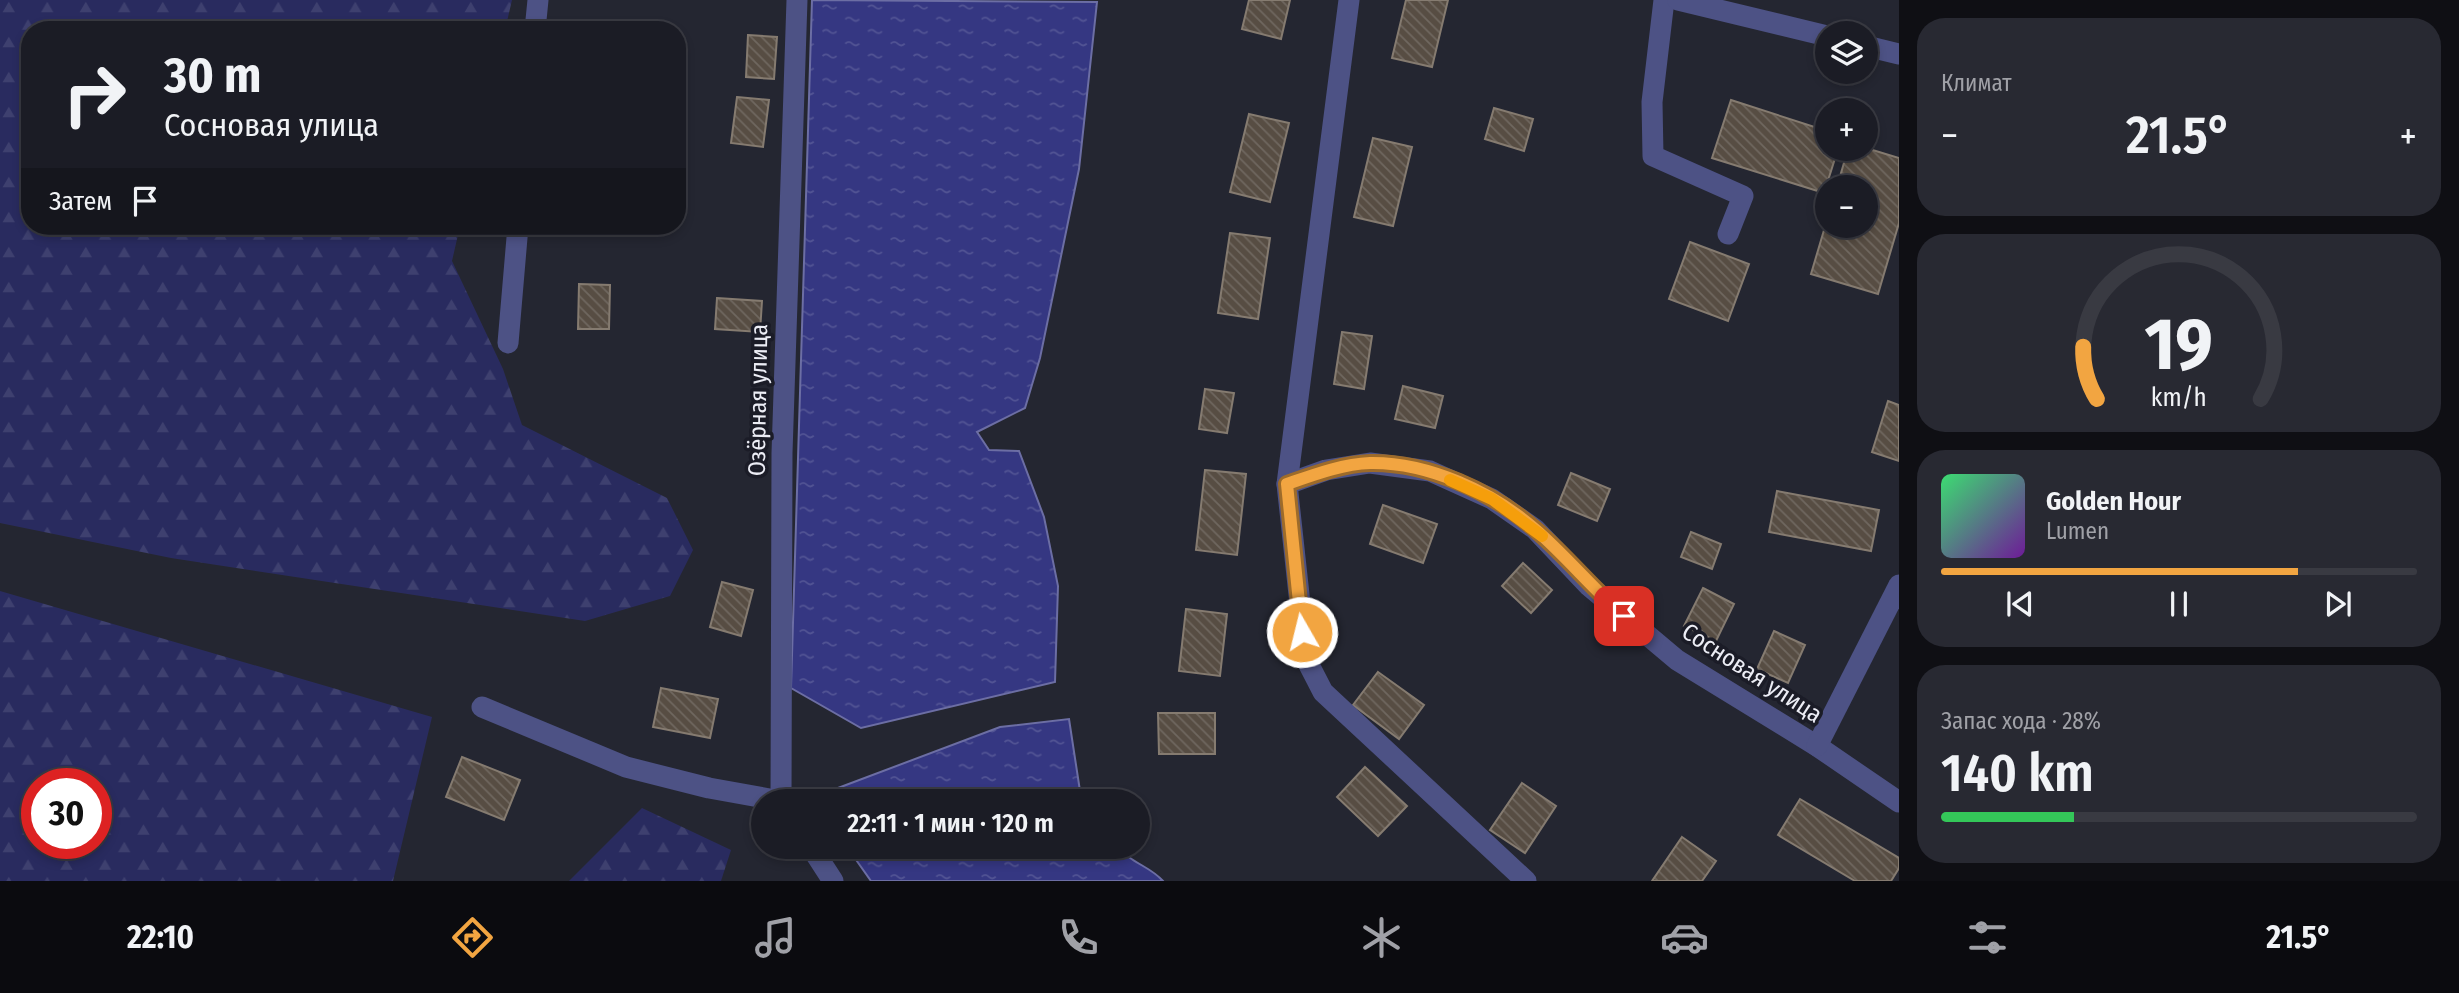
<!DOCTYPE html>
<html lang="ru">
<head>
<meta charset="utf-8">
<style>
	:root { --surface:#1b1c25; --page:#282932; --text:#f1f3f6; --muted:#a0a1a7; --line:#393a42; --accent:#f2a541 }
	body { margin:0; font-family:"Fira Sans Condensed",sans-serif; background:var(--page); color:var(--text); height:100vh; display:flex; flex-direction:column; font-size:26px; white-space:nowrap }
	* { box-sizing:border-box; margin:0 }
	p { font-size:23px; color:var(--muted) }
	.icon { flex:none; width:38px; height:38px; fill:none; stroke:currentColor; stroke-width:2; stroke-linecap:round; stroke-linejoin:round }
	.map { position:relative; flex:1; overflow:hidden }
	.panel { display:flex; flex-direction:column; gap:18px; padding:18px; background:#0f0f14; width:560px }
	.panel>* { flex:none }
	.banner { position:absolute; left:21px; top:21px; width:665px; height:214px; border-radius:28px; box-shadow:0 4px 10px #0003,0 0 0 2px var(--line); background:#1b1c25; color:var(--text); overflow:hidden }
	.fabs { position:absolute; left:1815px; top:21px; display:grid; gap:14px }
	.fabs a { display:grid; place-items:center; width:63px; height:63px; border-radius:50%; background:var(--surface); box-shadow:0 4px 10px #0003,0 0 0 2px var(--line); font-size:35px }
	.speed { position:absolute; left:21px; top:768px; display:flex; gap:14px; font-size:35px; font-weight:700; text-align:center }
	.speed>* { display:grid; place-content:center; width:91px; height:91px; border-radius:50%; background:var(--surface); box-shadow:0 4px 10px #0003,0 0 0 2px var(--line); line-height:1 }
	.speed .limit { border:10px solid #d22; background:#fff; color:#111 }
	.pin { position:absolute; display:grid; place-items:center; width:60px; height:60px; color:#fff; margin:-30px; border-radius:14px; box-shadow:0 4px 10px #0006 }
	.me { position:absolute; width:77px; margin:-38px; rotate:352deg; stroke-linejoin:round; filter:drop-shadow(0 0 5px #0008) }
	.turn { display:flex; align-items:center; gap:24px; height:147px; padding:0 28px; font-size:32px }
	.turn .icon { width:91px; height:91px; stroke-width:2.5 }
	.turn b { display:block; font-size:49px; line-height:60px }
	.then { display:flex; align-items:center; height:66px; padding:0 28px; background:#0003; gap:14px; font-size:26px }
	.big { font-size:52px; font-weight:600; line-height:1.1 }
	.panel .widget { flex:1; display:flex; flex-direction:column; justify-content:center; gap:10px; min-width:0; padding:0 24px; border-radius:28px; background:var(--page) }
	.panel .dial { align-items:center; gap:0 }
	.dial svg { height:182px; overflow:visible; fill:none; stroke:var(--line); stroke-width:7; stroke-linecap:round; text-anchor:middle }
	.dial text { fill:var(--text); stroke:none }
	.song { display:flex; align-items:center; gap:21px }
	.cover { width:84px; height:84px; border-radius:10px; background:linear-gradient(135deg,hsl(140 70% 55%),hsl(280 70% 35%)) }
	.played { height:7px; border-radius:4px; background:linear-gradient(90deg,var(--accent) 75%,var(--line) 75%) }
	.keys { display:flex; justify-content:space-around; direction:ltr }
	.heat { display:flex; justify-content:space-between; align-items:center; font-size:38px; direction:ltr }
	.charge { height:10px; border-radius:5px; background:linear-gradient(90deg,#34c759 28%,var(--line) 0) }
	.trip { position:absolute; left:751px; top:789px; width:399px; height:70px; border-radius:35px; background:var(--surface); box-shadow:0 4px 10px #0003,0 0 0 2px var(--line); font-weight:600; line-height:70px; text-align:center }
	.tabs { display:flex; height:112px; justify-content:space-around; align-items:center; background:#0b0b0f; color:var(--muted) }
	.tabs .icon { width:49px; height:49px }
	.tabs .current { color:var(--accent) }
	.tabs b { font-size:32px; color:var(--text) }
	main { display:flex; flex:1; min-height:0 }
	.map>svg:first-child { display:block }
	.forest { fill:url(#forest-firs); fill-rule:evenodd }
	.water { fill:url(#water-ripples); stroke:#6c6ea4; stroke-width:2 }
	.building { fill:url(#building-back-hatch); stroke:#857b70; stroke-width:2 }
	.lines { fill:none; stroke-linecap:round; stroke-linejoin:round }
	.minor { stroke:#4d5285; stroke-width:21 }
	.route-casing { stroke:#9d6b2a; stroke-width:18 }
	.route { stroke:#f2a541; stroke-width:12 }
	.slow { stroke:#f59e0b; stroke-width:12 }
	.labels { text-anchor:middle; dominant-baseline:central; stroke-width:7; stroke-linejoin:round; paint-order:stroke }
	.street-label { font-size:24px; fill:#ecedf5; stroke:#1b1c27 }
</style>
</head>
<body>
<main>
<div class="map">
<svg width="1899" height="881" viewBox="0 0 1899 881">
	<defs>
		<pattern id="forest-firs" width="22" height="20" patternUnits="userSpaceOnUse" patternTransform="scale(1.75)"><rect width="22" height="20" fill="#292b5f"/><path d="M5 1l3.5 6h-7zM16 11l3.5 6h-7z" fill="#3e406f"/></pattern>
		<pattern id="water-ripples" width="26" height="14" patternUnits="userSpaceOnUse" patternTransform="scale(1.75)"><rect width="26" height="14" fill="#353782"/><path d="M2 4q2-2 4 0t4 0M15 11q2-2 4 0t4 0" fill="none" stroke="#525494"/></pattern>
		<pattern id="building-back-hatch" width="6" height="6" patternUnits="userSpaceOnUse" patternTransform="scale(1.75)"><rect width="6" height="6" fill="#574d43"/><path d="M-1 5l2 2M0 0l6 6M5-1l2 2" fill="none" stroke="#6f675f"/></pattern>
	</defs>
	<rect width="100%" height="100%" fill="#242631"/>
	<g class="forest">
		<polygon points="0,0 512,0 505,30 30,30 30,226 460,226 452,261 503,369 522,425 667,498 693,550 670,596 585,621 171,558 0,523"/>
		<path d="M0,591L432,717L393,881H0ZM37,784H96V844H37Z"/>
		<polygon points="642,808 731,850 721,881 569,881"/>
	</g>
	<g class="water">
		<polygon points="812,0 1097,2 1079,169 1040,358 1025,408 977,432 989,450 1019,451 1044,517 1058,586 1055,682 861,728 791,688"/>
		<polygon points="1069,719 1080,791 1088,801 839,801 838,788 1000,727"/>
		<path d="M847,847H1119C1130,863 1150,866 1163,881H871Z"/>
	</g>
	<g class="building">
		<polygon points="1249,0 1290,0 1281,39 1242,29"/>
		<polygon points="1406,0 1448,0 1432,67 1392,58"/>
		<polygon points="748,35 777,37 774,79 746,77"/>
		<polygon points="737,97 769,100 763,147 731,143"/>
		<polygon points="1731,100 1827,131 1827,149 1838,149 1824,193 1712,158"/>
		<polygon points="1494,108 1533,119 1524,151 1485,139"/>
		<polygon points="1249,114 1289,123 1270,202 1230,192"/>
		<polygon points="1373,138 1412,147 1393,226 1354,217"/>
		<polygon points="1866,148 1899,158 1899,223 1878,294 1811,274 1827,220 1827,226 1866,226 1866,187 1837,187 1848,149"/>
		<polygon points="1230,233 1270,238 1258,319 1218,313"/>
		<polygon points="1690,242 1749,264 1728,321 1669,299"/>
		<polygon points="579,284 610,285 609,329 578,329"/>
		<polygon points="717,298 762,301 760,332 715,329"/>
		<polygon points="1342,332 1372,336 1364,389 1334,384"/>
		<polygon points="1403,386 1443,396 1435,428 1395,419"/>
		<polygon points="1205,389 1234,393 1227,433 1199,429"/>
		<polygon points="1888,401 1899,405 1899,461 1872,452"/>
		<polygon points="1205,470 1246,474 1237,555 1196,550"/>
		<polygon points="1571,473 1610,489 1597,521 1558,505"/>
		<polygon points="1777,491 1879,510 1871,551 1769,532"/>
		<polygon points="1383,505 1437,524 1423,563 1370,544"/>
		<polygon points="1691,532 1721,544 1712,569 1681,557"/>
		<polygon points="1523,563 1552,590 1531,613 1502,586"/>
		<polygon points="722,582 753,590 741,636 710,627"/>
		<polygon points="1703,588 1734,604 1716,641 1684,626"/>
		<polygon points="1186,609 1227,614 1220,676 1179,671"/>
		<polygon points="1774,631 1805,645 1788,683 1757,669"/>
		<polygon points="1378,672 1424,705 1399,739 1353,705"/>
		<polygon points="661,688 718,699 710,738 653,727"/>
		<polygon points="1158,713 1215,713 1215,754 1159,754"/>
		<polygon points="462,757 520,780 504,820 446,797"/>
		<polygon points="1365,767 1407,806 1378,836 1337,797"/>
		<polygon points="1522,783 1556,806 1525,853 1490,830"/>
		<polygon points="1800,799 1899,858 1899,868 1891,881 1855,881 1778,835"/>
		<polygon points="1682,837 1716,861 1702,881 1652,881"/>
	</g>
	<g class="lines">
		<g class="minor">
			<polyline points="1349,0 1287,484 1306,659 1323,692 1526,881"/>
			<polyline points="1664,0 1652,102 1653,156 1743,196 1728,234"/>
			<polyline points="1678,0 1827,36"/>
			<polyline points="535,30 538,0"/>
			<polyline points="1866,46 1899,54"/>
			<polyline points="508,343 518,226"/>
			<polyline points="1287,484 1326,470 1370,463 1430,471 1492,499 1535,529 1589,586 1677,660 1817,746 1899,802"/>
			<polyline points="482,707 626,767 709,788 781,801"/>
			<polyline points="1817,746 1899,585"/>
			<polyline points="781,802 782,453 797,0"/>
			<polyline points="811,847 833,881"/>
		</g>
	</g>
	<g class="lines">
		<g class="route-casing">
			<path id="route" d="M1302,632L1287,484C1313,475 1342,464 1370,463C1428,462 1493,492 1536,530C1567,557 1593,589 1624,616"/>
		</g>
		<use href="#route" class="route"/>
		<polyline class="slow" points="1450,480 1492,499 1542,536"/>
	</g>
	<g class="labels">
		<g class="street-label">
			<text transform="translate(758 400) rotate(-89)">Озёрная улица</text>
			<text transform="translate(1752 673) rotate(33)">Сосновая улица</text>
		</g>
	</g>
</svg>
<div class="fabs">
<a><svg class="icon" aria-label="layers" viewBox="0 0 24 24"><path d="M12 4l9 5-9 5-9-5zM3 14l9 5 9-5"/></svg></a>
<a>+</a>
<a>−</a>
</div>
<div class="speed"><div class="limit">30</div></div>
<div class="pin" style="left:1624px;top:616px;background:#d93025"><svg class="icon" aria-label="arrive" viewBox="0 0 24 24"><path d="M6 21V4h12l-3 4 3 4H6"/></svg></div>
<svg class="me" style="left:1302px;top:632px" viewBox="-20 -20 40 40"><circle r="17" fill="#f2a541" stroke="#fff" stroke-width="3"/><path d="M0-11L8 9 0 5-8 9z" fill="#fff"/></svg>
<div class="trip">22:11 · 1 мин · 120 m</div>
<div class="banner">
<div class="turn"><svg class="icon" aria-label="right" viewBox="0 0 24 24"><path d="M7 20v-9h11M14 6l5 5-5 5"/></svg><div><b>30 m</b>Сосновая улица</div></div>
<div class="then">Затем<svg class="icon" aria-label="arrive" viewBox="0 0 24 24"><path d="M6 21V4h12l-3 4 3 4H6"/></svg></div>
</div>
</div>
<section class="panel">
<div class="widget"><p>Климат</p>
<div class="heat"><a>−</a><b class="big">21.5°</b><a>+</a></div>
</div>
<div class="widget dial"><svg viewBox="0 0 100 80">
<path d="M14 69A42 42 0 1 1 86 69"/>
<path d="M14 69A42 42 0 0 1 8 46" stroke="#f2a541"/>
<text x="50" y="56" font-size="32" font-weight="700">19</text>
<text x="50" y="72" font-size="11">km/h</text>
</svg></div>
<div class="widget">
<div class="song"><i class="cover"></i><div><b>Golden Hour</b><p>Lumen</p></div></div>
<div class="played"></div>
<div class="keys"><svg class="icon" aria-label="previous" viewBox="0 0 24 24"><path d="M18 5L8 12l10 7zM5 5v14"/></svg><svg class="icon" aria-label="pause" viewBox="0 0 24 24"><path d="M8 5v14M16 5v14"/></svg><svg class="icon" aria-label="next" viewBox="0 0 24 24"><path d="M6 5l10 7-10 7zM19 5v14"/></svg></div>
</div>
<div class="widget"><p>Запас хода · 28%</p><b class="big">140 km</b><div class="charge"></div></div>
</section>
</main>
<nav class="tabs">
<b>22:10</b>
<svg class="icon current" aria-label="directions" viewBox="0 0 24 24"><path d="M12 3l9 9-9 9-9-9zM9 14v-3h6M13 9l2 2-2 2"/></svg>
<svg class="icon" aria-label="music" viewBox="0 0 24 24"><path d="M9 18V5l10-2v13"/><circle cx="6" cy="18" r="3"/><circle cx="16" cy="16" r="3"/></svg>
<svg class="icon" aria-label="phone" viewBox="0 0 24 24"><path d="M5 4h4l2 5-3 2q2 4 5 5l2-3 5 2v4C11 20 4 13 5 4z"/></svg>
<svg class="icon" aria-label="climate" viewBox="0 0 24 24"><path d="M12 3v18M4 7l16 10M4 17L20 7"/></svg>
<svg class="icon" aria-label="car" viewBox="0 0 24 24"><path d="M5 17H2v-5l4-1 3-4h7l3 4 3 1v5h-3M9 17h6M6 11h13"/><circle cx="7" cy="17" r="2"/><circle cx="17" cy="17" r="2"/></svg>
<svg class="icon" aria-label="filters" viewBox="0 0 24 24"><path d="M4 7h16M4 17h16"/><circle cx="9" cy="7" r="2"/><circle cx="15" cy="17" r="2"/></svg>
<b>21.5°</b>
</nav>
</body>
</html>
